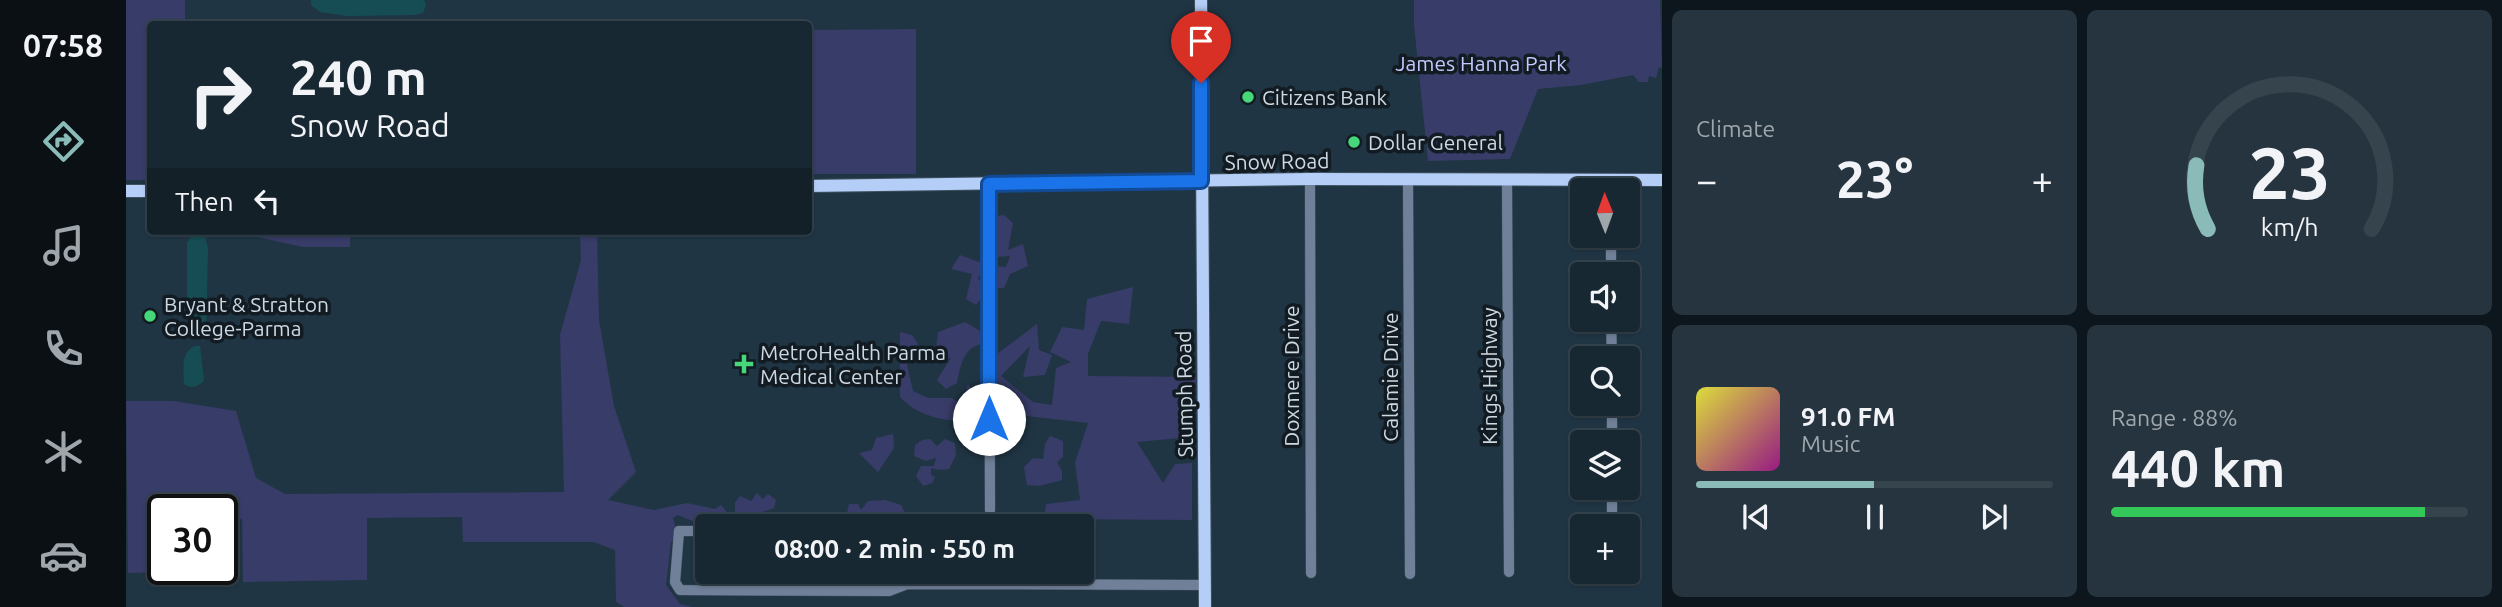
<!DOCTYPE html>
<html lang="en">
<head>
<meta charset="utf-8">
<style>
	:root { --surface:#182833; --page:#25343f; --text:#f1f3f6; --muted:#9fa6ac; --line:#36444e; --accent:#8bbbb9 }
	body { margin:0; font-family:Ubuntu,sans-serif; background:var(--page); color:var(--text); height:100vh; display:flex; flex-direction:column; font-size:26px; white-space:nowrap }
	* { box-sizing:border-box; margin:0 }
	p { font-size:23px; color:var(--muted) }
	.icon { flex:none; width:38px; height:38px; fill:none; stroke:currentColor; stroke-width:2; stroke-linecap:round; stroke-linejoin:round }
	.map { position:relative; flex:1; overflow:hidden }
	.details { display:flex; flex-direction:column; gap:10px; padding:10px; background:#0d161c; width:840px }
	.details>* { flex:none }
	.hud { position:absolute; left:21px; top:21px; width:665px; height:214px; border-radius:7px; box-shadow:0 2px 5px #0004,0 0 0 2px var(--line); background:#182833; color:var(--text); overflow:hidden }
	.needle { width:46px; rotate:359deg }
	.controls { position:absolute; left:1444px; top:178px; display:grid; gap:14px }
	.controls a { display:grid; place-items:center; width:70px; height:70px; border-radius:7px; background:var(--surface); box-shadow:0 2px 5px #0004,0 0 0 2px var(--line); font-size:35px }
	.speed { position:absolute; left:21px; top:494px; display:flex; gap:14px; font-size:35px; font-weight:700; text-align:center }
	.speed>* { display:grid; place-content:center; width:91px; height:91px; border-radius:50%; background:var(--surface); box-shadow:0 2px 5px #0004,0 0 0 2px var(--line); line-height:1 }
	.speed .limit { border:4px solid #111; border-radius:10px; background:#fff; color:#111 }
	.pin { position:absolute; display:grid; place-items:center; width:60px; height:60px; color:#fff; margin:-72px -30px; border-radius:50% 50% 50% 0; rotate:-45deg; box-shadow:0 0 7px #0007 }
	.pin .icon { rotate:45deg }
	.me { position:absolute; width:77px; margin:-38px; rotate:0deg; stroke-linejoin:round; filter:drop-shadow(0 0 5px #0008) }
	.turn { display:flex; align-items:center; gap:24px; height:147px; padding:0 28px; font-size:32px }
	.turn .icon { width:91px; height:91px; stroke-width:2.5 }
	.turn b { display:block; font-size:49px; line-height:60px }
	.then { display:flex; align-items:center; height:66px; padding:0 28px; background:#0003; gap:14px; font-size:26px }
	.big { font-size:52px; font-weight:700; line-height:1.1 }
	.details .card { flex:1; display:flex; flex-direction:column; justify-content:center; gap:10px; min-width:0; padding:0 24px; border-radius:10px; background:var(--page) }
	.details .dial { align-items:center; gap:0 }
	.dial svg { height:182px; overflow:visible; fill:none; stroke:var(--line); stroke-width:7; stroke-linecap:round; text-anchor:middle }
	.dial text { fill:var(--text); stroke:none }
	.song { display:flex; align-items:center; gap:21px }
	.cover { width:84px; height:84px; border-radius:10px; background:linear-gradient(135deg,hsl(60 70% 55%),hsl(310 70% 35%)) }
	.played { height:7px; border-radius:4px; background:linear-gradient(90deg,var(--accent) 50%,var(--line) 50%) }
	.keys { display:flex; justify-content:space-around; direction:ltr }
	.heat { display:flex; justify-content:space-between; align-items:center; font-size:38px; direction:ltr }
	.charge { height:10px; border-radius:5px; background:linear-gradient(90deg,#34c759 88%,var(--line) 0) }
	.details .tiles { flex:1; display:grid; gap:10px; grid-template-columns:repeat(2,1fr) }
	.trip { position:absolute; left:569px; top:514px; width:399px; height:70px; border-radius:7px; background:var(--surface); box-shadow:0 2px 5px #0004,0 0 0 2px var(--line); font-weight:700; line-height:70px; text-align:center }
	main { display:flex; flex:1; min-height:0 }
	.tabs { display:flex; flex-direction:column; width:126px; justify-content:space-around; align-items:center; background:#0a1014; color:var(--muted) }
	.tabs .icon { width:49px; height:49px }
	.tabs .on { color:var(--accent) }
	.tabs b { font-size:32px; color:var(--text) }
	.map>svg:first-child { display:block }
	.green { fill:#383c68 }
	.water { fill:#164d54 }
	.lines { fill:none; stroke-linecap:round; stroke-linejoin:round }
	.minor-casing { stroke:#3f5260; stroke-width:11 }
	.major-casing { stroke:#3f5260; stroke-width:14 }
	.minor { stroke:#718099; stroke-width:10 }
	.major { stroke:#b4cef7; stroke-width:12 }
	.route-casing { stroke:#114b97; stroke-width:18 }
	.route { stroke:#1a73e8; stroke-width:12 }
	.poi-dot { fill:#46d77a; stroke:#121b22; stroke-width:2.5 }
	.labels { text-anchor:middle; dominant-baseline:central; stroke-width:7; stroke-linejoin:round; paint-order:stroke }
	.park-label { font-size:21px; fill:#c1c9fe; stroke:#121b22 }
	.poi-label { font-size:21px; fill:#ccd8e2; stroke:#121b22; text-anchor:start }
	.street-label { font-size:21px; fill:#ccd8e2; stroke:#121b22 }
</style>
</head>
<body>
<main>
<nav class="tabs">
<b>07:58</b>
<svg class="icon on" aria-label="directions" viewBox="0 0 24 24"><path d="M12 3l9 9-9 9-9-9zM9 14v-3h6M13 9l2 2-2 2"/></svg>
<svg class="icon" aria-label="music" viewBox="0 0 24 24"><path d="M9 18V5l10-2v13"/><circle cx="6" cy="18" r="3"/><circle cx="16" cy="16" r="3"/></svg>
<svg class="icon" aria-label="phone" viewBox="0 0 24 24"><path d="M5 4h4l2 5-3 2q2 4 5 5l2-3 5 2v4C11 20 4 13 5 4z"/></svg>
<svg class="icon" aria-label="climate" viewBox="0 0 24 24"><path d="M12 3v18M4 7l16 10M4 17L20 7"/></svg>
<svg class="icon" aria-label="car" viewBox="0 0 24 24"><path d="M5 17H2v-5l4-1 3-4h7l3 4 3 1v5h-3M9 17h6M6 11h13"/><circle cx="7" cy="17" r="2"/><circle cx="17" cy="17" r="2"/></svg>
</nav>
<div class="map">
<svg width="1536" height="607" viewBox="0 0 1536 607">
	<rect width="100%" height="100%" fill="#203544"/>
	<g class="green">
		<polygon points="0,0 59,0 59,24 24,24 24,180 0,180"/>
		<polygon points="1288,0 1534,0 1536,68 1533,67 1530,78 1523,76 1522,82 1513,82 1507,75 1455,85 1412,89 1384,159 1302,161 1288,25"/>
		<polygon points="790,29 790,174 683,174 683,30"/>
		<polygon points="878,215 887,223 882,250 897,244 902,266 884,274 878,288 868,288 869,266 880,267 884,256 869,257 869,216"/>
		<polygon points="104,231 224,231 224,247 177,247"/>
		<path d="M454,231H471L473,320L488,406L510,472L482,500L528,510L561,503L589,509L595,505L601,512H609V503L614,496L625,501L631,493L637,499L642,494L650,500L648,508L615,520L610,516L602,515C583,530 571,523 552,515L547,518L551,532L545,543L540,585L554,604L566,607H498L490,602L489,550L468,542H337L336,517L241,518V580L117,582L116,519H96V509H37V569H54L46,572L2,573L0,401H48L110,411L130,478L159,494L438,492L434,335L455,260Z"/>
		<polygon points="834,255 861,265 852,278 861,291 850,305 840,299 846,274 825,269"/>
		<polygon points="1007,287 1003,324 975,321 962,354 962,376 1070,377 1065,437 1011,442 1037,483 1049,464 1066,463 1066,520 918,519 920,504 954,500 949,463 962,423 866,412 867,357 911,324 913,350 926,355 919,375 897,377 904,346 875,376 907,402 926,405 930,368 945,362 924,352 936,327 958,330 961,299"/>
		<path d="M839,322L854,331L855,344C837,348 834,367 831,383L820,389L811,380L825,358L799,362L798,352L810,350L812,332Z"/>
		<path d="M774,332L786,335L792,344L779,356L787,391L802,398H826L844,411L851,403L838,396L842,384L862,409L857,422C826,421 797,421 774,397Z"/>
		<polygon points="767,434 768,448 752,472 733,453 746,450 750,438"/>
		<polygon points="924,436 937,441 937,457 931,462 936,471 936,480 913,486 901,485 898,467 907,458 917,459 919,444"/>
		<polygon points="804,439 811,446 819,439 829,443 830,455 823,469 812,470 805,468 805,475 809,477 806,483 797,486 790,476 795,466 808,466 810,458 800,461 788,456 789,445 796,440"/>
		<polygon points="759,500 775,505 781,517 775,520 761,519 759,523 750,522 748,518 736,520 721,513 723,504 732,504 735,510 742,501"/>
	</g>
	<g class="water">
		<polygon points="185,0 298,0 300,5 297,13 289,15 221,16 194,12 185,5"/>
		<polygon points="73,234 79,236 82,248 80,332 74,336 64,332 61,326 61,243 66,235"/>
		<path d="M69,346H74L78,381C71,387 66,389 58,384C58,369 54,353 69,346Z"/>
	</g>
	<g class="lines">
		<g class="minor-casing">
			<g id="minor">
				<polyline points="1184,179 1185,573"/>
				<polyline points="1282,180 1284,574"/>
				<polyline points="1381,180 1383,572"/>
				<polyline points="863,184 864,510"/>
				<polyline points="1485,236 1485,275"/>
				<polyline points="1485,320 1486,359"/>
				<polyline points="1486,404 1486,443"/>
				<polyline points="1486,488 1486,527"/>
				<polyline points="581,531 553,531 549,582 554,590 763,591 781,584 1079,585"/>
			</g>
		</g>
		<g class="major-casing">
			<g id="major">
				<polyline points="1075,0 1079,607"/>
				<polyline points="682,186 1184,179 1536,180"/>
				<polyline points="0,191 24,191"/>
			</g>
		</g>
		<use href="#minor" class="minor"/>
		<use href="#major" class="major"/>
	</g>
	<g class="lines">
		<g class="route-casing">
			<polyline id="route" points="863,419 863,184 1075,181 1075,83"/>
		</g>
		<use href="#route" class="route"/>
	</g>
	<g class="poi-dot">
		<circle cx="1122" cy="97" r="7"/>
		<circle cx="1228" cy="142" r="7"/>
		<circle cx="24" cy="316" r="7"/>
		<path d="M614.5 353.5h7v7h7v7h-7v7h-7v-7h-7v-7h7z"/>
	</g>
	<g class="labels">
		<g class="park-label">
			<text x="1355" y="63">James Hanna Park</text>
		</g>
		<g class="poi-label">
			<text x="1136" y="97">Citizens Bank</text>
			<text x="1242" y="142">Dollar General</text>
			<text x="38" y="304">Bryant &amp; Stratton<tspan x="38" dy="24">College-Parma</tspan></text>
			<text x="634" y="352">MetroHealth Parma<tspan x="634" dy="24">Medical Center</tspan></text>
		</g>
		<g class="street-label">
			<text transform="translate(1151 161) rotate(-1)">Snow Road</text>
			<text transform="translate(1165 376) rotate(-90)">Doxmere Drive</text>
			<text transform="translate(1363 376) rotate(-90)">Kings Highway</text>
			<text transform="translate(1264 377) rotate(-90)">Calamie Drive</text>
			<text transform="translate(1058 394) rotate(-91)">Stumph Road</text>
		</g>
	</g>
</svg>
<div class="controls">
<a><svg class="needle" viewBox="-14 -14 28 28"><path d="M0-13l5 13h-10z" fill="#e53935"/><path d="M0 13l5-13h-10z" fill="#9fa6ac"/></svg></a>
<a><svg class="icon" aria-label="sound" viewBox="0 0 24 24"><path d="M4 9h4l5-4v14l-5-4H4zM17 9q2 3 0 6"/></svg></a>
<a><svg class="icon" aria-label="search" viewBox="0 0 24 24"><circle cx="10" cy="10" r="6"/><path d="M15 15l6 6"/></svg></a>
<a><svg class="icon" aria-label="layers" viewBox="0 0 24 24"><path d="M12 4l9 5-9 5-9-5zM3 14l9 5 9-5"/></svg></a>
<a>+</a>
</div>
<div class="speed"><div class="limit">30</div></div>
<div class="pin" style="left:1075px;top:83px;background:#d93025"><svg class="icon" aria-label="arrive" viewBox="0 0 24 24"><path d="M6 21V4h12l-3 4 3 4H6"/></svg></div>
<svg class="me" style="left:863px;top:419px" viewBox="-20 -20 40 40"><circle r="19" fill="#fff"/><path d="M0-13L10 11 0 6-10 11z" fill="#1a73e8"/></svg>
<div class="trip">08:00 · 2 min · 550 m</div>
<div class="hud">
<div class="turn"><svg class="icon" aria-label="right" viewBox="0 0 24 24"><path d="M7 20v-9h11M14 6l5 5-5 5"/></svg><div><b>240 m</b>Snow Road</div></div>
<div class="then">Then<svg class="icon" aria-label="left" viewBox="0 0 24 24"><path d="M17 20v-9H6M10 6l-5 5 5 5"/></svg></div>
</div>
</div>
<section class="details">
<div class="tiles">
<div class="card"><p>Climate</p>
<div class="heat"><a>−</a><b class="big">23°</b><a>+</a></div>
</div>
<div class="card dial"><svg viewBox="0 0 100 80">
<path d="M14 69A42 42 0 1 1 86 69"/>
<path d="M14 69A42 42 0 0 1 9 41" stroke="#8bbbb9"/>
<text x="50" y="56" font-size="32" font-weight="700">23</text>
<text x="50" y="72" font-size="11">km/h</text>
</svg></div>
<div class="card">
<div class="song"><i class="cover"></i><div><b>91.0 FM</b><p>Music</p></div></div>
<div class="played"></div>
<div class="keys"><svg class="icon" aria-label="previous" viewBox="0 0 24 24"><path d="M18 5L8 12l10 7zM5 5v14"/></svg><svg class="icon" aria-label="pause" viewBox="0 0 24 24"><path d="M8 5v14M16 5v14"/></svg><svg class="icon" aria-label="next" viewBox="0 0 24 24"><path d="M6 5l10 7-10 7zM19 5v14"/></svg></div>
</div>
<div class="card"><p>Range · 88%</p><b class="big">440 km</b><div class="charge"></div></div>
</div>
</section>
</main>
</body>
</html>
